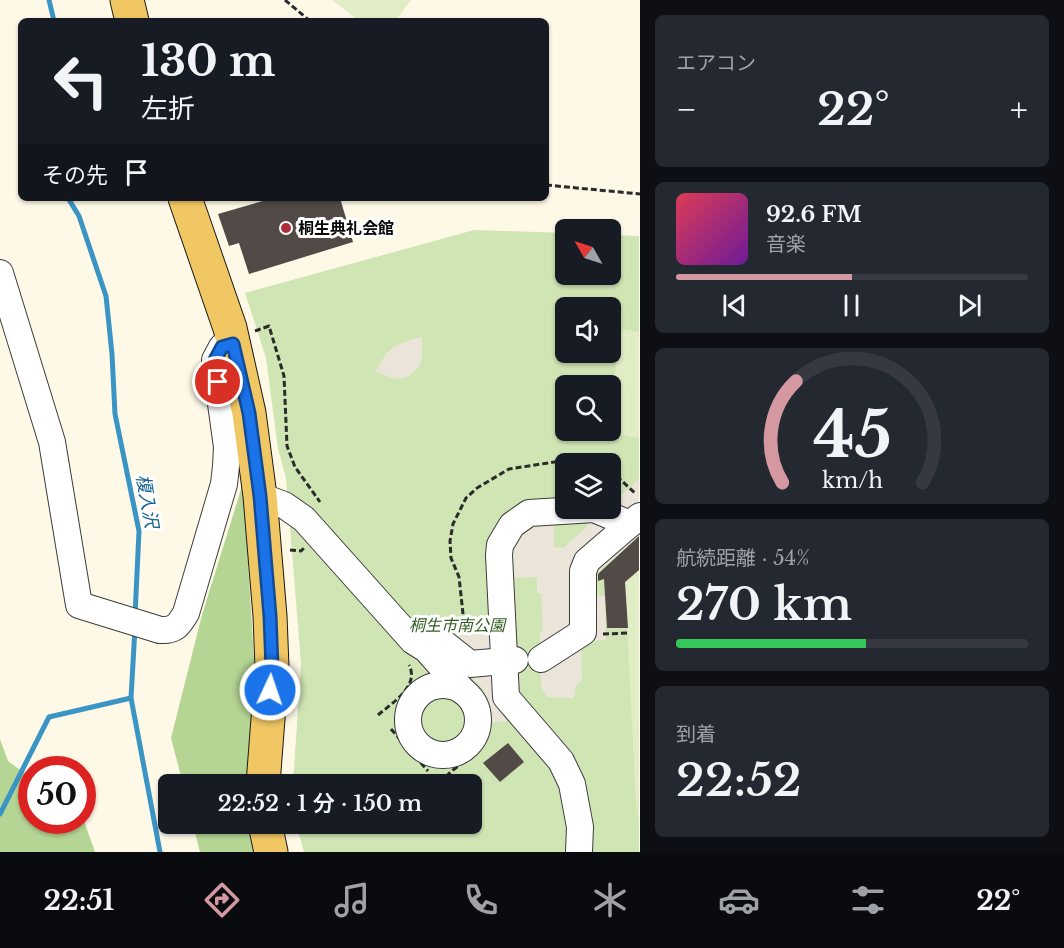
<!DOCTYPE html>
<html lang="ja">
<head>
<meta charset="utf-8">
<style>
	:root { --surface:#171b24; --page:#242831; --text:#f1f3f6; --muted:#9ea1a6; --line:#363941; --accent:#d499a0 }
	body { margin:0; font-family:"Libre Baskerville","Noto Sans JP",serif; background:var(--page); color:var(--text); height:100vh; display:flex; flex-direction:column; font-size:22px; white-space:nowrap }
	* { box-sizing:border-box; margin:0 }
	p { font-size:20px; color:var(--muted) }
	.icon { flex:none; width:33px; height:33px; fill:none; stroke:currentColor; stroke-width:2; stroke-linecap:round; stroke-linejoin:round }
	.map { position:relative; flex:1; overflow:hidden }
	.details { display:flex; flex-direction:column; gap:15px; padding:15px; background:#0d0f14; width:424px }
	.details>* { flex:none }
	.banner { position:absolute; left:18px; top:18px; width:531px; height:183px; border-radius:9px; box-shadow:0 2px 4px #0004; background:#171b24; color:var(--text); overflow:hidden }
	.needle { width:39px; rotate:309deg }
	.buttons { position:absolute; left:555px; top:219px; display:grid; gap:12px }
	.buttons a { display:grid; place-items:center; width:66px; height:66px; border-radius:9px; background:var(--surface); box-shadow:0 2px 4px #0004; font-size:30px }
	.speed { position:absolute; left:18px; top:756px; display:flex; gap:12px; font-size:30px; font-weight:700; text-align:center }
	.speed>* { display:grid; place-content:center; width:78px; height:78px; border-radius:50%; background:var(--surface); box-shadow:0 2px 4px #0004; line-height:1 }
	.speed .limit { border:9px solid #d22; background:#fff; color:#111 }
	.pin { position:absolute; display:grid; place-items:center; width:51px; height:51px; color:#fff; margin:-26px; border:3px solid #fff; border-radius:50%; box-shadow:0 2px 6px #0007 }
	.me { position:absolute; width:66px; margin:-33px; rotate:3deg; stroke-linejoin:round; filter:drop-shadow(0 0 4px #0008) }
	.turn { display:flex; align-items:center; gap:21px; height:126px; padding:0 24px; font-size:27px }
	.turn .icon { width:78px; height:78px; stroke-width:2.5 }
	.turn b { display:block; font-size:42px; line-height:51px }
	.then { display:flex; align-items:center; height:57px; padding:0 24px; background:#0003; gap:12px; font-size:22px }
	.big { font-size:45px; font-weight:600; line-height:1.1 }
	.details .card { flex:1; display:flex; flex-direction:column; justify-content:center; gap:9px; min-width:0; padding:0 21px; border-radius:9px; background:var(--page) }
	.details .dial { align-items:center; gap:0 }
	.dial svg { height:156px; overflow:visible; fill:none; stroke:var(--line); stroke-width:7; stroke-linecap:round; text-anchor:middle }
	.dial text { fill:var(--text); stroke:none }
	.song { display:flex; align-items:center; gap:18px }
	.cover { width:72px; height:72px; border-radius:9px; background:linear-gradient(135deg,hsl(350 70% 55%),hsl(280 70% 35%)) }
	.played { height:6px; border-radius:3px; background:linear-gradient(90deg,var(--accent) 50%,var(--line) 50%) }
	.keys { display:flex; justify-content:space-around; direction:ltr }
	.heat { display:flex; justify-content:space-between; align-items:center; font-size:33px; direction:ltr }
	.charge { height:9px; border-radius:4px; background:linear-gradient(90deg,#34c759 54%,var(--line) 0) }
	.trip { position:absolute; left:158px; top:774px; width:324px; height:60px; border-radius:9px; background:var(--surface); box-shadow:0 2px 4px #0004; font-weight:600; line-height:60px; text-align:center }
	.menu { display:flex; height:96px; justify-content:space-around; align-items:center; background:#090b0e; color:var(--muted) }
	.menu .icon { width:42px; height:42px }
	.menu .active { color:var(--accent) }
	.menu b { font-size:27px; color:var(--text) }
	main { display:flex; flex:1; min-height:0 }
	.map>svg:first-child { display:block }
	.green { fill:#d0e5b4; fill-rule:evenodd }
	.forest { fill:#b5d594 }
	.pitch { fill:#e1edc5 }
	.plaza { fill:#ebe5d9 }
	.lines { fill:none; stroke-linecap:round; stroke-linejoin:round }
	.stream { stroke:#3a95c5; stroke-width:5 }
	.building { fill:#514a47 }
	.minor-casing { stroke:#3c3c3c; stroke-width:28 }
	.major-casing { stroke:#1a1a1a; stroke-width:35 }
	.path { stroke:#2b2b2b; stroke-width:3; stroke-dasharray:6 3; stroke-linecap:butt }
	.minor { stroke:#fff; stroke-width:26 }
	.major { stroke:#f1c764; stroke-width:33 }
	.route-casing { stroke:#114b97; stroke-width:15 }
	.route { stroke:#1a73e8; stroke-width:10 }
	.poi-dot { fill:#b02a38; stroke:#fff; stroke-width:2 }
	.labels { text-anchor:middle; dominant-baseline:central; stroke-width:6; stroke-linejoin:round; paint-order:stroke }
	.poi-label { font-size:16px; font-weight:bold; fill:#090909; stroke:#fff; text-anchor:start }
	.park-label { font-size:16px; font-style:italic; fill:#2f5c1f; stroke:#fff }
	.water-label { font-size:18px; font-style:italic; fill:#1b6593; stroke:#fff }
</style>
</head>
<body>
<main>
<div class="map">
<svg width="640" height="852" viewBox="0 0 640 852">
	<rect width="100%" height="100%" fill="#fef8e7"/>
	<path class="green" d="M474,230L565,233L566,274H610L611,235L639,236V852H304L296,824H471V784H293L301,663L286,478L278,449L266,358L245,293ZM566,308H610V352H566ZM566,386H610V430H566ZM566,464H610V508H566Z"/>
	<g class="forest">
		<polygon points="243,483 255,675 251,784 183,784 171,738 202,615"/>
		<polygon points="0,739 8,761 31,778 32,820 82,820 83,818 95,852 0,852"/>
		<polygon points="193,824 249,824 257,852 200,852"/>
	</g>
	<g class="pitch">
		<polygon points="332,0 411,0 395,21 359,21"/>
		<polygon points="622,329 639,332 639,438 604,432 610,430 611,394"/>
		<polygon points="639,570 639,822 636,803 625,584"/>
	</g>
	<g class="plaza">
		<polygon points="422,337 422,358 419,366 410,376 396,379 375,372 386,354 393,347 410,340"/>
		<polygon points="639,479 639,536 598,572 593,572 593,595 605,596 606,640 581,641 582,680 576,686 574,698 547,697 541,687 540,632 543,631 541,593 537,593 537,577 510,578 512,542 531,524 554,521 554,547 563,548 587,527 588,509 614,502"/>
		<polygon points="497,634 516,688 521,720 485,723 485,696 482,688 449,652 447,636"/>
	</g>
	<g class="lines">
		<g class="stream">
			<polyline points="49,0 54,21"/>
			<polyline points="68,198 79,216 106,296 112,354 115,414 139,531 135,616"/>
			<polyline points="135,628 131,698 160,852"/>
			<polyline points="0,814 49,717 131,698"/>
		</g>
	</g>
	<g class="building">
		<polygon points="273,198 340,198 353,242 249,274 239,243 229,246 218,214"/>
		<polygon points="639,536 639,570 625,582 628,628 607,628 604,579 598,581 598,574"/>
		<polygon points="508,743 524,762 500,782 483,763"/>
	</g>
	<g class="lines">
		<g class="minor-casing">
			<g id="minor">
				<path d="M0,273L52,442L79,605L160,630C175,631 179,625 186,613L224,484L226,466L227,447L215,360L222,347L233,344"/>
				<polyline points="260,496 284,505 304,519 413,641 426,649 464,692"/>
				<polyline points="437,638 470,664 515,660"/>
				<polyline points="541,659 583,632 583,571 587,561 630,524"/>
				<circle cx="443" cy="720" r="35"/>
				<polyline points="579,852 580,827 572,784 561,761 506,697 499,555 500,545 512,525 529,513 594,509 630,524 640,516"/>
			</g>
		</g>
		<g class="major-casing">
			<g id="major">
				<polyline points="127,0 132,21"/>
				<polyline points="185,198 230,328 249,413 260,496 270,616 272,667 263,784"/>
				<polyline points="265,824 271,852"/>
			</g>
		</g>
		<g class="path">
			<polyline points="285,0 310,21"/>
			<polyline points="546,185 640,194"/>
			<polyline points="255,331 269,326 284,376 287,446 295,467 320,502"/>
			<polyline points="610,470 636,494"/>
			<polyline points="290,550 301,551 304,548"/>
			<polyline points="465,632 459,577 451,558 450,541 453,524 466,498 477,488 509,469 574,459 599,464"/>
			<polyline points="603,634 628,633"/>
			<path d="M378,715C392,703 420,686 409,665"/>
			<polyline points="391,729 428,771"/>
			<path d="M441,784C445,777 450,772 457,767C478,749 486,739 489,711"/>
		</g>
		<use href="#minor" class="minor"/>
		<use href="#major" class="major"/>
	</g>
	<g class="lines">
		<g class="route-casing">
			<polyline id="route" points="218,382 215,360 222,347 233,344 249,413 260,496 270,616 272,667 270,690"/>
		</g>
		<use href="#route" class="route"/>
	</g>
	<circle class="poi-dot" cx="286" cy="228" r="6"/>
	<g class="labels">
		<g class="poi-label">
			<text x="298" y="228">桐生典礼会館</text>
		</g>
		<g class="park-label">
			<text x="457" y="625">桐生市南公園</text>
		</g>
		<g class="water-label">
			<text transform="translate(147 501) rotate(80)">榎入沢</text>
		</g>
	</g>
</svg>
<div class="buttons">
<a><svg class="needle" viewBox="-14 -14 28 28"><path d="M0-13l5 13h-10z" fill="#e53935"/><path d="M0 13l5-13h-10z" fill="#9ea1a6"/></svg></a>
<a><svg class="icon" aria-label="sound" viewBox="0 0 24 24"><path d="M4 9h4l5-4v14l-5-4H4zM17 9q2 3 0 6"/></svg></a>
<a><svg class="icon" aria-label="search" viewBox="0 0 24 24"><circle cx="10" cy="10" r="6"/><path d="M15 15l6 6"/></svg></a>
<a><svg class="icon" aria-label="layers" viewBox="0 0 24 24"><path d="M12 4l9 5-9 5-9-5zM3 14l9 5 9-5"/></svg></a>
</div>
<div class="speed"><div class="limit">50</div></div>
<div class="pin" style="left:218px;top:382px;background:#d93025"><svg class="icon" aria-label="arrive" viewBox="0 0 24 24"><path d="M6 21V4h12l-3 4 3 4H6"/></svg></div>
<svg class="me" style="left:270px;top:690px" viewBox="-20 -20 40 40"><circle r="17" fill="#1a73e8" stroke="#fff" stroke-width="3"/><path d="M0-11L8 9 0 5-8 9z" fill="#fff"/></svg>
<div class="trip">22:52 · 1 分 · 150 m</div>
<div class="banner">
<div class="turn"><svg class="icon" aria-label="left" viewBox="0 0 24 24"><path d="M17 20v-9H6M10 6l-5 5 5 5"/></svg><div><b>130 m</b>左折</div></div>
<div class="then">その先<svg class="icon" aria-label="arrive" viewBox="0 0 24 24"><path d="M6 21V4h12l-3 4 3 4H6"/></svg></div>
</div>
</div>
<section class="details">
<div class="card"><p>エアコン</p>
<div class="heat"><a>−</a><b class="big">22°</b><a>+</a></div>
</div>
<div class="card">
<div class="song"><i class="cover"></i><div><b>92.6 FM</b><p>音楽</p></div></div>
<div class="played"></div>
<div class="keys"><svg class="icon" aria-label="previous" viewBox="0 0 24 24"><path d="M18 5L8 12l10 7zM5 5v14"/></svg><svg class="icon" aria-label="pause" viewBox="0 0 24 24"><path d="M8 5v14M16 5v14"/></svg><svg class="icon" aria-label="next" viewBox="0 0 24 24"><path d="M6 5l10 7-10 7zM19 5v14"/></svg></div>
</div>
<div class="card dial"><svg viewBox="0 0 100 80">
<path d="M14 69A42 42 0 1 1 86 69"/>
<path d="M14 69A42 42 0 0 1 21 17" stroke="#d499a0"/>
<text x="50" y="56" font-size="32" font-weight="700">45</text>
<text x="50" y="72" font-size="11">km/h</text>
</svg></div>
<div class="card"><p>航続距離 · 54%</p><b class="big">270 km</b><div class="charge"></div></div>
<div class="card"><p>到着</p><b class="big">22:52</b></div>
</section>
</main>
<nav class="menu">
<b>22:51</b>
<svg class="icon active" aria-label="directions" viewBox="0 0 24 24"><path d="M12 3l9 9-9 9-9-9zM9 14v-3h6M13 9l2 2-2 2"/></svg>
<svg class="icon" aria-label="music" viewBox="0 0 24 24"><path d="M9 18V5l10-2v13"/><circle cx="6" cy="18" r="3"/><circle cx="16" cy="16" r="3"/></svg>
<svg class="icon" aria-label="phone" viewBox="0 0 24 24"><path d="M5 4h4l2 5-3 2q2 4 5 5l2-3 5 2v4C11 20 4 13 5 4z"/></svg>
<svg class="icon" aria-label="climate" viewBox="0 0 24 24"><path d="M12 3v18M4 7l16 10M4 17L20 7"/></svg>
<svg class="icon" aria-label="car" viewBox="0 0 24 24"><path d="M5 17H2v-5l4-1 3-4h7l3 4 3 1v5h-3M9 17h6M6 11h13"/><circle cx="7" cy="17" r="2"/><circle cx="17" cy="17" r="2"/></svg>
<svg class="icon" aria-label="filters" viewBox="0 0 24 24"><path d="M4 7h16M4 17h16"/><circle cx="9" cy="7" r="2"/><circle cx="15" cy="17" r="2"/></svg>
<b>22°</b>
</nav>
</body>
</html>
